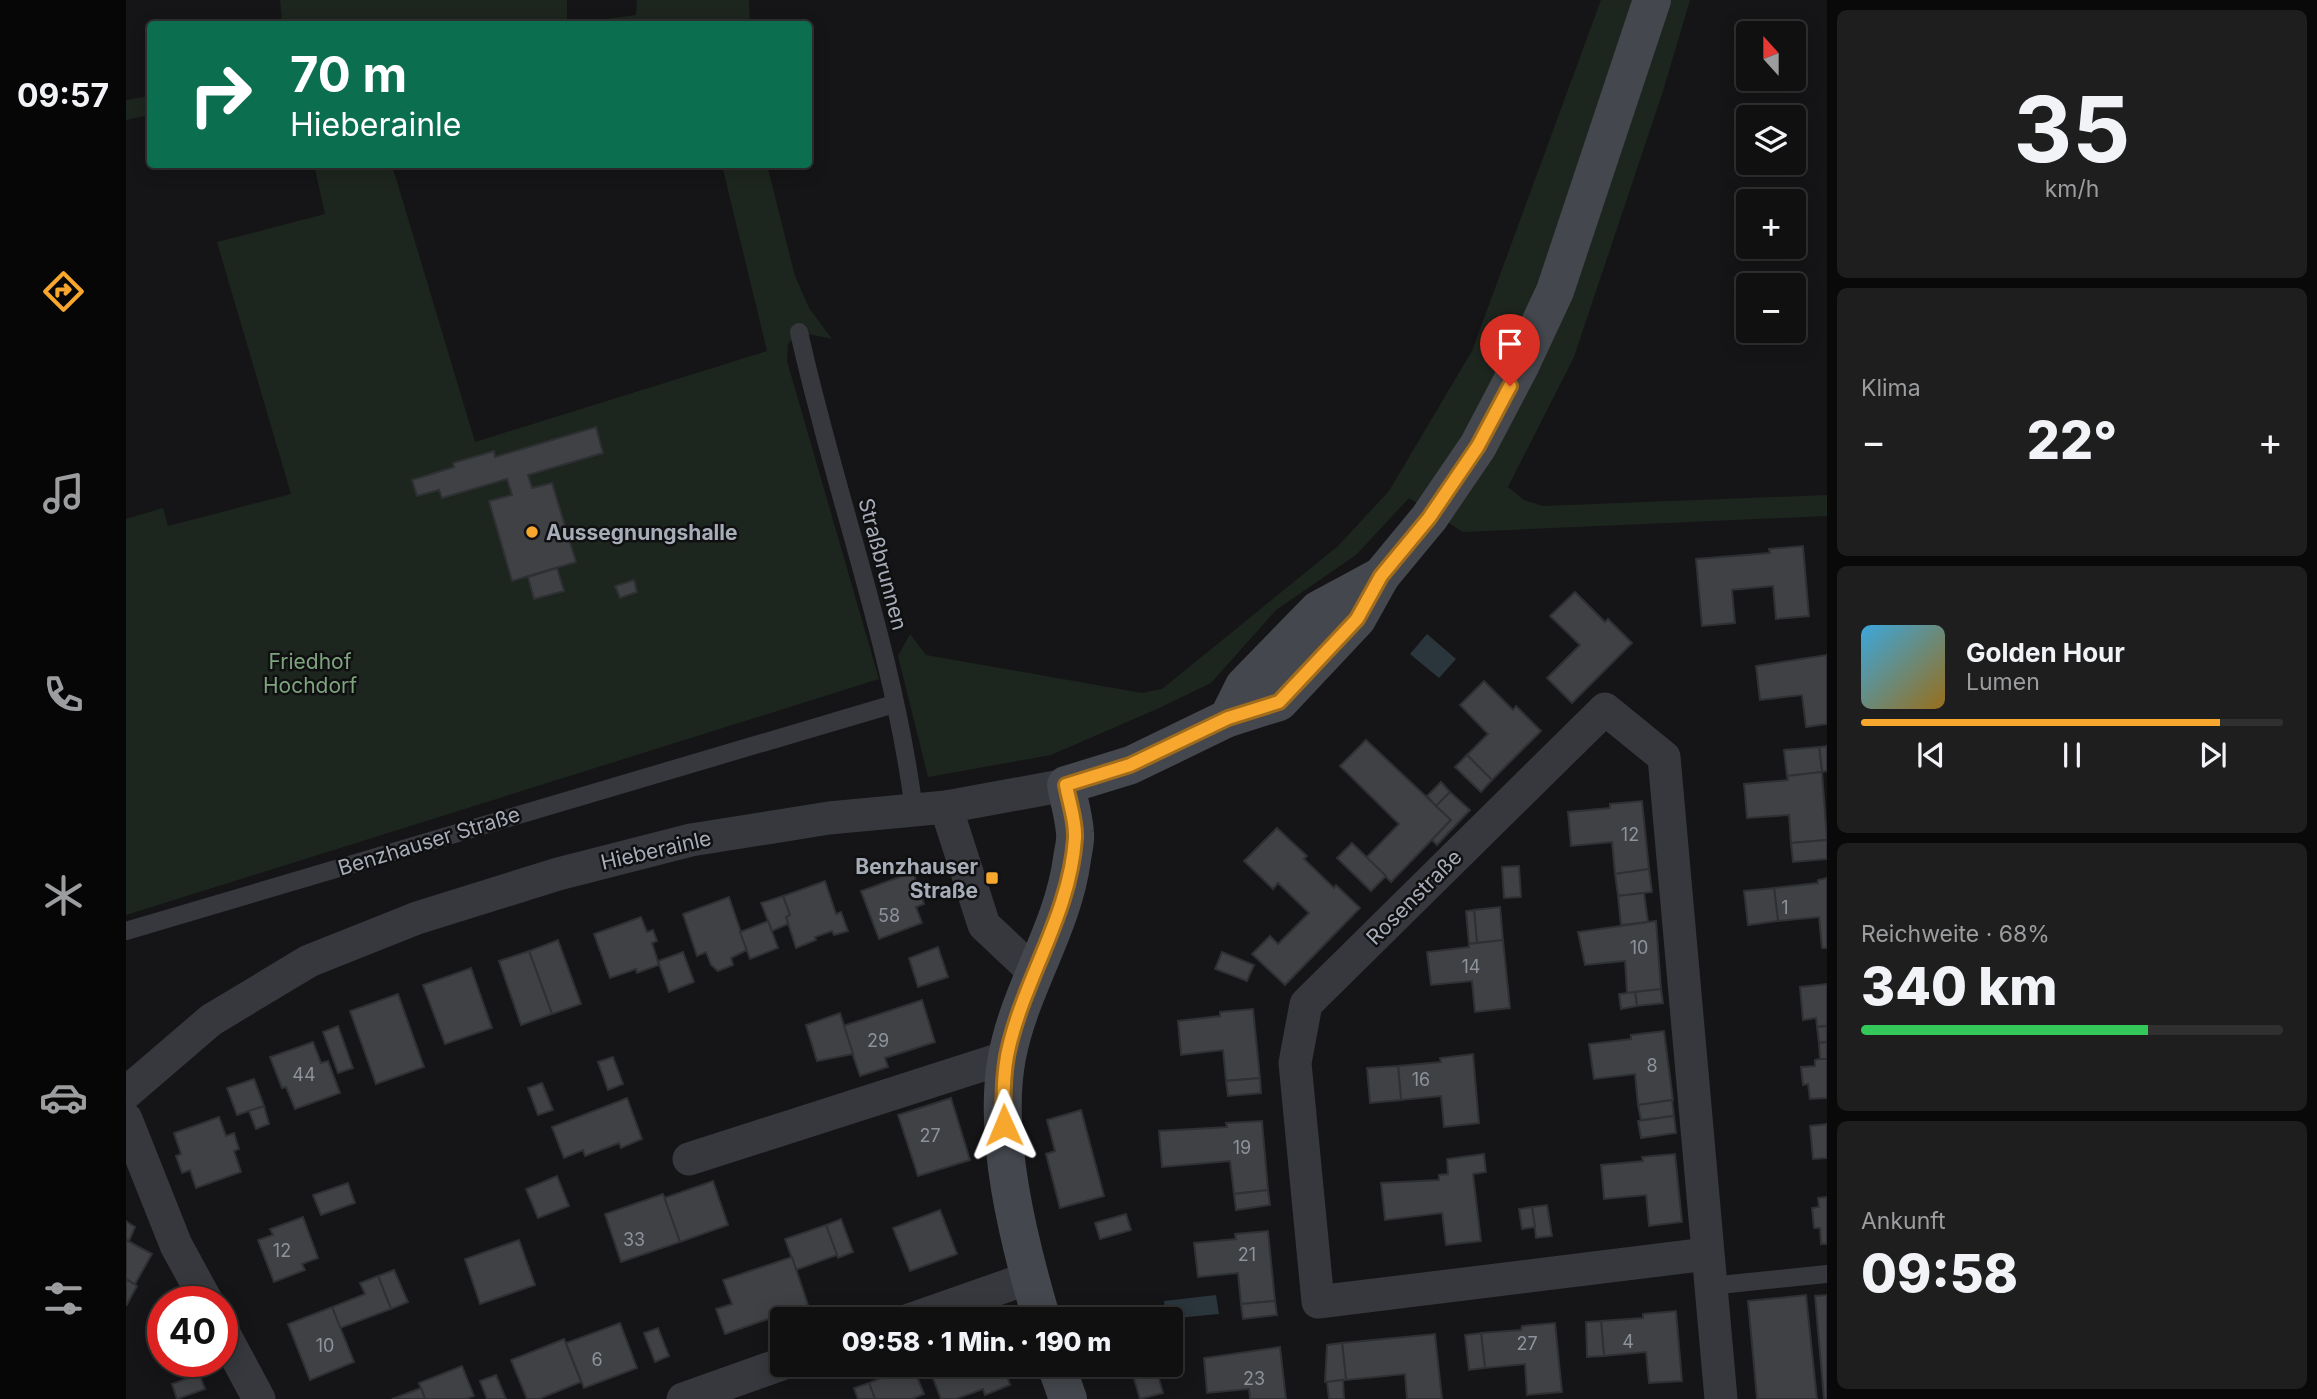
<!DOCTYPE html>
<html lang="de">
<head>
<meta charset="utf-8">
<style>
	:root { --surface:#101011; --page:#1e1e1f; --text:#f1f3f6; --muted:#9c9d9f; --line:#303031; --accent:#f7a72d }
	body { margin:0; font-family:Inter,sans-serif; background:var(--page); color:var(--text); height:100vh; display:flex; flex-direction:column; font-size:26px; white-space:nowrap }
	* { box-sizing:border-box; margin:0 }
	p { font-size:23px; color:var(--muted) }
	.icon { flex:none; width:38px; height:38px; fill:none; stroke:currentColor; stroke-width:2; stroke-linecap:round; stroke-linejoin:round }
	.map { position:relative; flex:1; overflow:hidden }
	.side { display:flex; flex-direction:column; gap:10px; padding:10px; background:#090909; width:490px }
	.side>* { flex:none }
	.top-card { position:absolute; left:21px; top:21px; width:665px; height:147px; border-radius:7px; box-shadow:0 4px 18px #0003,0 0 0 2px var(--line); background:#0b6e4f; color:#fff; overflow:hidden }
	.needle { width:46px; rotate:339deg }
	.fabs { position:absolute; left:1610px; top:21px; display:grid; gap:14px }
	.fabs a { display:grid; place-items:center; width:70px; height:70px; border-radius:7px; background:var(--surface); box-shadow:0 4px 18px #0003,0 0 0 2px var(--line); font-size:35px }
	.speed { position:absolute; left:21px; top:1286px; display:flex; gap:14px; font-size:35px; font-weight:700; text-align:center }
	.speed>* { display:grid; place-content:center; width:91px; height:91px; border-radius:50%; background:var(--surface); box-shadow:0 4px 18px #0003,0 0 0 2px var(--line); line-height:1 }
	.speed .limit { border:10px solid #d22; background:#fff; color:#111 }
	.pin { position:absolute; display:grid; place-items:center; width:60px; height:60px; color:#fff; margin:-72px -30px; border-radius:50% 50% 50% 0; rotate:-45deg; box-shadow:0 0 7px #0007 }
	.pin .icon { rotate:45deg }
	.me { position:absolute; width:77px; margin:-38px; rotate:359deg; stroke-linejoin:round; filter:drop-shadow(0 0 5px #0008) }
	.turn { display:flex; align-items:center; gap:24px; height:147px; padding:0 28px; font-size:32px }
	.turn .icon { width:91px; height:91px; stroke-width:2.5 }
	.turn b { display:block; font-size:49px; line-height:60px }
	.big { font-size:52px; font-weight:800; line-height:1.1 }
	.side .widget { flex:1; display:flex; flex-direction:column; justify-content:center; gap:10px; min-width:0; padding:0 24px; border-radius:10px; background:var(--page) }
	.side .dial { align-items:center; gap:0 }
	.dial b { font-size:91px; line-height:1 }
	.song { display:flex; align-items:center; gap:21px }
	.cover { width:84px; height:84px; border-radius:10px; background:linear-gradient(135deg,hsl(200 70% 55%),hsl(40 70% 35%)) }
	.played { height:7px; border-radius:4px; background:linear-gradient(90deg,var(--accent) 85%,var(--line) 85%) }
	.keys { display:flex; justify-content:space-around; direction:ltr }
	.heat { display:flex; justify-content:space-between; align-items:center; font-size:38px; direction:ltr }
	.charge { height:10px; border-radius:5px; background:linear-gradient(90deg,#34c759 68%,var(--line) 0) }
	.trip { position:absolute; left:644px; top:1307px; width:413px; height:70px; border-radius:7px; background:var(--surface); box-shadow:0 4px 18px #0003,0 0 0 2px var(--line); font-weight:800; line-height:70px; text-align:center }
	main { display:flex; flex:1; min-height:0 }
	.tab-bar { display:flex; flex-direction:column; width:126px; justify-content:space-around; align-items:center; background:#060607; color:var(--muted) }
	.tab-bar .icon { width:49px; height:49px }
	.tab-bar .selected { color:var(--accent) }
	.tab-bar b { font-size:32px; color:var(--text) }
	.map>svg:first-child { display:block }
	.green { fill:#1d261e }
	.water { fill:#2b353c }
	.building { fill:#3f4144; stroke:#2f3033; stroke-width:2 }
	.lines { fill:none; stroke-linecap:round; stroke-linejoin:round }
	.lane { stroke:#36383d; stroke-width:18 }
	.street { stroke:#36383d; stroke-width:33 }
	.secondary { stroke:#44474d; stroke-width:38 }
	.route-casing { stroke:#a16d1d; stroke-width:18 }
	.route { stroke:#f7a72d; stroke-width:12 }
	.poi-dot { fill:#f7a72d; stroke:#101012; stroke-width:2.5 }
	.labels { text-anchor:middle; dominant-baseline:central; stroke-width:5; stroke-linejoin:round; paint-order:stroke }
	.number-label { font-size:18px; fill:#8d929b }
	.poi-label { font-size:21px; font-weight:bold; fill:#a7adb8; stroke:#101012; text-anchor:start }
	.street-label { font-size:21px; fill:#a7adb8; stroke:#101012 }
	.park-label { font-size:21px; fill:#7da47d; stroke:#101012 }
</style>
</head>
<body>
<main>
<nav class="tab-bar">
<b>09:57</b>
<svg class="icon selected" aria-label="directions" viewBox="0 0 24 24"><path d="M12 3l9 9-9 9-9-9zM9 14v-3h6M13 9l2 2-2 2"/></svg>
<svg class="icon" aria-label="music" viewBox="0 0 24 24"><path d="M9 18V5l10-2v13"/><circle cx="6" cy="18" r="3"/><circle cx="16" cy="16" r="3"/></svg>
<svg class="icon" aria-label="phone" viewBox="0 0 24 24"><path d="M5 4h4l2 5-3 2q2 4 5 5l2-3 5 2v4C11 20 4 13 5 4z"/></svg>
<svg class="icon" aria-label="climate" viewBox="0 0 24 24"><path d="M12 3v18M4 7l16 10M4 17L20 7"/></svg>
<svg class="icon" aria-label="car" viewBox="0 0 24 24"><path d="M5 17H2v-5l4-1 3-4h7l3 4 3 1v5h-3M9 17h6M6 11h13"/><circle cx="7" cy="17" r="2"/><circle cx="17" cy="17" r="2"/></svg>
<svg class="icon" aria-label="filters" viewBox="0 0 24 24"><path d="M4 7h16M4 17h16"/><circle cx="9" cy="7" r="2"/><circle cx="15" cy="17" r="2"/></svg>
</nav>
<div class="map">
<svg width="1701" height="1399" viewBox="0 0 1701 1399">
	<rect width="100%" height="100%" fill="#151517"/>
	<g class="green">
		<polygon points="154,0 441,0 441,24 156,24"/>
		<polygon points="511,0 623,0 624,24 442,24 510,15"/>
		<polygon points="1475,0 1564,0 1537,91 1448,357 1382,487 1398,500 1417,506 1701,495 1701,516 1337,532 1283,498 1230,555 1150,610 1085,683 1031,709 925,755 802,777 772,656 784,634 800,655 1016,693 1036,689 1212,546 1263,491 1346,351"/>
		<polygon points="24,96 24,115 0,120 0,100"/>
		<polygon points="188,165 266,165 349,442 641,351 596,165 641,165 669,276 683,308 706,339 673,332 662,344 661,361 753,679 0,915 0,519 37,508 42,526 165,494 91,242 199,214"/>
	</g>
	<g class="water">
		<polygon points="1301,634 1330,659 1313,678 1284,654"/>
		<polygon points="1090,1295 1093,1314 1040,1319 1038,1301"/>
	</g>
	<g class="building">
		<polygon points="470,427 477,453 402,475 406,488 426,483 450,562 386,581 363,501 386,495 381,479 316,498 313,490 291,496 286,480 328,467 327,463 368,451 369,457"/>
		<polygon points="1677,546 1683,616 1650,619 1647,586 1606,590 1609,623 1576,626 1570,559 1644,553 1643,549"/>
		<polygon points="431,568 438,591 408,599 402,577"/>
		<polygon points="508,580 511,592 494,598 489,586"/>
		<polygon points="1449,592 1479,622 1482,619 1506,643 1446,703 1421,678 1454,645 1424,616"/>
		<polygon points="1701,655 1701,724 1680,727 1676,695 1634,700 1630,666"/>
		<polygon points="1358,681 1387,710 1390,706 1415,731 1366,780 1341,755 1362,734 1334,705"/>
		<polygon points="1240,740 1325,820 1265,882 1240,858 1273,824 1214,766"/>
		<polygon points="1701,746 1701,771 1696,772 1693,747"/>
		<polygon points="1693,747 1696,772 1661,776 1658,750"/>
		<polygon points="1341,755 1366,780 1355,792 1329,767"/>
		<polygon points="1696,772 1701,840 1665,843 1663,815 1621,818 1618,784 1662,780 1661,776"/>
		<polygon points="1315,782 1324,792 1310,806 1301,796"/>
		<polygon points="1324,792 1344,810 1311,845 1306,840 1325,820 1310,806"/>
		<polygon points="1516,801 1523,869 1489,874 1486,842 1445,846 1442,812 1484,808 1484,804"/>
		<polygon points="1151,828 1181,856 1178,859 1208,888 1210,885 1234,908 1159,985 1126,954 1144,936 1152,944 1183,913 1152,883 1147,889 1118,861"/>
		<polygon points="1701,840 1701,859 1667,862 1665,843"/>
		<polygon points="1226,843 1260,876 1245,891 1211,858"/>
		<polygon points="1393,866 1395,897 1378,898 1376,867"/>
		<polygon points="1523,869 1526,892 1492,896 1489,874"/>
		<polygon points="787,872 798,904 790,907 796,923 753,939 735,891"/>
		<polygon points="1701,878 1701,948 1696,948 1693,917 1652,921 1648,888 1692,883 1692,880"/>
		<polygon points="699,881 710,914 715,912 722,931 708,935 706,931 689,937 690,940 670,948 660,917 664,915 657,896"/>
		<polygon points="1648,888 1652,921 1622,925 1618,891"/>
		<polygon points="1518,893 1522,922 1495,925 1492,896"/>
		<polygon points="657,896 664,915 660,917 662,924 646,931 635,903"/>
		<polygon points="603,897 621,950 605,958 607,965 592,971 585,965 580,952 571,956 557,914"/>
		<polygon points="1374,907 1377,940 1351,943 1348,910"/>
		<polygon points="1348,910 1351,943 1343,944 1340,911"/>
		<polygon points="515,917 521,932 527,930 531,941 526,943 533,965 511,973 510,969 484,978 468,934"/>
		<polygon points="642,921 652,948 624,959 614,932"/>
		<polygon points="1530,921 1535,989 1501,993 1499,961 1459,965 1452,932"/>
		<polygon points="432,940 455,1004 426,1014 403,951"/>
		<polygon points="1377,940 1384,1008 1349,1012 1346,981 1305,985 1301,952 1343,947 1343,944"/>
		<polygon points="812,947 822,977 792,987 783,958"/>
		<polygon points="403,951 426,1014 395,1025 373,961"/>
		<polygon points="557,952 568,982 543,992 532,961"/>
		<polygon points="1096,952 1128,965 1121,981 1089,969"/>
		<polygon points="345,968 366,1028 319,1044 297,985"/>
		<polygon points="1701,984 1701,1026 1691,1027 1690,1018 1677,1020 1674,987"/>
		<polygon points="1535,989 1537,1003 1511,1006 1509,992"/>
		<polygon points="1509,992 1511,1006 1495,1009 1493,994"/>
		<polygon points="272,994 298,1067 250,1084 224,1011"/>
		<polygon points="796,1000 809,1042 759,1058 762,1067 734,1076 717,1026"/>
		<polygon points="1127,1009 1134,1078 1100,1081 1097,1050 1055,1055 1052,1021 1094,1016 1094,1012"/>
		<polygon points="714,1013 727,1054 691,1061 680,1025"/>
		<polygon points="212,1026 227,1068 212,1073 197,1032"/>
		<polygon points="1701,1026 1701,1042 1693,1043 1691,1027"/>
		<polygon points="1538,1031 1547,1100 1512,1105 1509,1074 1468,1079 1463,1044 1505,1039 1505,1035"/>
		<polygon points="187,1042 195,1063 202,1061 214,1093 169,1109 160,1087 156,1088 144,1057"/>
		<polygon points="1701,1042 1701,1059 1694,1059 1693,1043"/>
		<polygon points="1347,1054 1353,1123 1318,1127 1315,1096 1275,1100 1272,1066 1315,1062 1314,1058"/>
		<polygon points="487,1057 497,1084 482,1090 472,1062"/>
		<polygon points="1694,1059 1701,1059 1701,1098 1684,1099 1682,1084 1677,1085 1675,1067 1689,1066 1689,1060"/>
		<polygon points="1272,1066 1275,1100 1244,1103 1241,1068"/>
		<polygon points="1134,1078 1135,1093 1102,1096 1100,1081"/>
		<polygon points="128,1079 138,1106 111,1115 101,1088"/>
		<polygon points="416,1083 427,1110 412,1115 402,1088"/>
		<polygon points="501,1098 516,1139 495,1148 493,1143 459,1156 457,1150 438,1158 426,1127"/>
		<polygon points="825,1098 844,1160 792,1176 772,1115"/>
		<polygon points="1546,1100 1548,1116 1515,1120 1512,1105"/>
		<polygon points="138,1106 143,1124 130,1129 123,1111"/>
		<polygon points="955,1110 978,1196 934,1208 920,1154 929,1151 921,1120"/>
		<polygon points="1548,1116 1550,1133 1515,1138 1512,1121"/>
		<polygon points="93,1117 100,1136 108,1133 113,1149 108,1151 115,1172 70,1188 64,1170 56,1173 50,1156 55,1154 48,1133"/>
		<polygon points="1136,1121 1142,1190 1108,1194 1104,1161 1036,1167 1033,1131 1101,1127 1100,1123"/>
		<polygon points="1701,1124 1701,1158 1687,1159 1684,1126"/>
		<polygon points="1358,1154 1360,1172 1347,1174 1355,1241 1320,1245 1316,1213 1259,1220 1255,1183 1313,1180 1313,1175 1322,1174 1321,1159"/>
		<polygon points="1549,1154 1556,1222 1523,1226 1520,1195 1478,1199 1475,1165 1517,1161 1516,1157"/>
		<polygon points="431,1176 443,1206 412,1218 400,1189"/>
		<polygon points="587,1181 602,1225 554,1242 538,1198"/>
		<polygon points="222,1183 229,1203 195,1215 187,1195"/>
		<polygon points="1142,1190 1144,1205 1110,1210 1108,1194"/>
		<polygon points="537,1194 554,1242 495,1262 479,1214"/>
		<polygon points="1701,1197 1701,1244 1695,1244 1694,1228 1688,1228 1686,1208 1693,1207 1692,1198"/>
		<polygon points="1421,1205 1426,1236 1410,1238 1406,1207"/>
		<polygon points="1406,1207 1409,1227 1396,1229 1393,1209"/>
		<polygon points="814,1210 831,1254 784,1271 767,1228"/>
		<polygon points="1000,1214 1005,1230 974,1239 969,1223"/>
		<polygon points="177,1217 192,1258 176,1264 179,1270 148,1282 132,1240 147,1235 144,1229"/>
		<polygon points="715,1219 727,1252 712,1258 700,1225"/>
		<polygon points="0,1221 9,1227 3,1241 0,1240"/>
		<polygon points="700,1225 711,1255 670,1270 659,1239"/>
		<polygon points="1142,1231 1149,1301 1115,1304 1112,1273 1072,1277 1068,1243 1110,1239 1109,1234"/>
		<polygon points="0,1240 26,1254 9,1284 0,1279"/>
		<polygon points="393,1240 409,1285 354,1304 339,1259"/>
		<polygon points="666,1257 682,1305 599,1334 590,1309 606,1304 597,1280"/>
		<polygon points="268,1270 282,1302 265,1309 252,1276"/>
		<polygon points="252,1276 265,1309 214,1328 206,1307 239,1294 234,1283"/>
		<polygon points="0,1279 11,1286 0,1306"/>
		<polygon points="1680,1295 1691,1399 1631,1399 1622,1301"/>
		<polygon points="1701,1295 1701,1399 1698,1399 1689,1296"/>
		<polygon points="1149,1301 1151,1315 1117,1319 1115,1304"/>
		<polygon points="206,1307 228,1362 184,1380 162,1324"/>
		<polygon points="1550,1311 1556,1381 1523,1383 1520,1352 1478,1356 1475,1321 1517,1318 1517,1314"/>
		<polygon points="1475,1321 1478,1356 1461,1357 1460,1322"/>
		<polygon points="494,1323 511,1368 458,1388 440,1343"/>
		<polygon points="1429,1323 1436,1392 1401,1395 1399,1364 1359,1368 1355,1333 1395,1330 1396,1326"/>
		<polygon points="532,1328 543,1356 529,1362 518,1333"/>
		<polygon points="1355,1333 1359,1368 1343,1370 1339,1335"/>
		<polygon points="1309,1334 1316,1399 1281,1399 1279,1374 1220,1380 1216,1343"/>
		<polygon points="438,1339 455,1382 413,1399 401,1399 385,1360"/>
		<polygon points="1216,1343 1220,1380 1199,1382 1201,1345"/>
		<polygon points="1154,1347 1160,1399 1124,1399 1123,1389 1081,1393 1078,1358"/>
		<polygon points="786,1365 798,1394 786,1399 749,1399 743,1383"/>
		<polygon points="802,1365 877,1365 884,1385 859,1395 857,1389 830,1399 815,1399"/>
		<polygon points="1004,1365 1029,1365 1037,1393 1014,1399"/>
		<polygon points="336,1366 348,1396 340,1399 299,1399 293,1383"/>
		<polygon points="73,1374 79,1389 51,1399 46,1384"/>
		<polygon points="370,1375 380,1399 361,1399 354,1381"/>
		<polygon points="1217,1380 1218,1399 1203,1399 1201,1382"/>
		<polygon points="743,1383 749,1399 732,1399 728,1388"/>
		<polygon points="295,1388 299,1399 266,1399"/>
	</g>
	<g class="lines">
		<g class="lane">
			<path d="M673,332C708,491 767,647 788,810"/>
			<polyline points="0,931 768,704"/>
			<polyline points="1584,1286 1701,1274"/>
		</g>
		<g class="street">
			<polyline points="820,807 858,925 909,973"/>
			<polyline points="0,1093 85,1020 183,961 291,918 432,874 565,840 703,818 820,807 940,785"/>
			<polyline points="0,1119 50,1245 81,1302"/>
			<polyline points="563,1159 881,1057"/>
			<polyline points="1581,1254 1192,1302 1169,1063 1180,1004 1479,709 1538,757 1595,1399"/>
			<polyline points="783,1320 903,1278"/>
			<polyline points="96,1330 133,1399"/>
			<polyline points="557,1399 656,1364"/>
		</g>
		<g class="secondary">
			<polyline points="1102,718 1118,686 1192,610 1255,576"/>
			<path d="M916,1320C893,1243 866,1136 881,1057C894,988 937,928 946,859C947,851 950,841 949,833C948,817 943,801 940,785L1005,765L1102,718L1153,702L1231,619L1255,576L1303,518L1352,446L1394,366L1429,291L1526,0"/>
			<polyline points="930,1365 942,1399"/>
		</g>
	</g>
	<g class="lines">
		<g class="route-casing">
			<path id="route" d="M878,1125C877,1103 877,1079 881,1056C896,981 944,916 949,838C950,821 943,802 940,785L1004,765L1102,718L1153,702L1231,619L1255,576L1303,518L1352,446L1384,386"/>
		</g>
		<use href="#route" class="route"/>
	</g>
	<g class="poi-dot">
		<circle cx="406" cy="532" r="7"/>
		<rect x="859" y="871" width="14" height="14" rx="3.5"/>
	</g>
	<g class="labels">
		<g class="number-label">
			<text x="1504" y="834">12</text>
			<text x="1659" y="907">1</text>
			<text x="763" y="915">58</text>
			<text x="1513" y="947">10</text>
			<text x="1345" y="966">14</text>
			<text x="752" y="1040">29</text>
			<text x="1526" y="1065">8</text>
			<text x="178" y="1074">44</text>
			<text x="1295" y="1079">16</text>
			<text x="804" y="1135">27</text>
			<text x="1116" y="1147">19</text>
			<text x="508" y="1239">33</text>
			<text x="156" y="1250">12</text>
			<text x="1121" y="1254">21</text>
			<text x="1502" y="1341">4</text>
			<text x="1401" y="1343">27</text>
			<text x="199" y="1345">10</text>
			<text x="471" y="1359">6</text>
			<text x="1128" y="1378">23</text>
		</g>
		<g class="poi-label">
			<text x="420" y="532">Aussegnungshalle</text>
			<text x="852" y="866" text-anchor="end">Benzhauser<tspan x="852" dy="24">Straße</tspan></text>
		</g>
		<g class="street-label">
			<text transform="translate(757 564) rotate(75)">Straßbrunnen</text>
			<text transform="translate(303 841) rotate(-17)">Benzhauser Straße</text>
			<text transform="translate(530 850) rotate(-13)">Hieberainle</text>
			<text transform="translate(1288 897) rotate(-45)">Rosenstraße</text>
		</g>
		<g class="park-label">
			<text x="184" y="661">Friedhof<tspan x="184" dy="24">Hochdorf</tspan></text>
		</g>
	</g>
</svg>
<div class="fabs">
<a><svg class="needle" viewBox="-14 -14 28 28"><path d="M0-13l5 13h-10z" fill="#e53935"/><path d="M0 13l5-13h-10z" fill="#9c9d9f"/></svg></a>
<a><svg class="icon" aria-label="layers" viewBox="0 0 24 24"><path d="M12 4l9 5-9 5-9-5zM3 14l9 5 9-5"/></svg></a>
<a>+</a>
<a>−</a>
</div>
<div class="speed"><div class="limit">40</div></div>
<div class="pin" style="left:1384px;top:386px;background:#d93025"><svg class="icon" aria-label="arrive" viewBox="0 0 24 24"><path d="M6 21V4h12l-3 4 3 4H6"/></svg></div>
<svg class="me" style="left:878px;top:1125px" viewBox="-20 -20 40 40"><path d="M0-17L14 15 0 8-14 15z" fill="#f7a72d" stroke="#fff" stroke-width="4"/></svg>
<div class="trip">09:58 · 1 Min. · 190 m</div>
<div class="top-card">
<div class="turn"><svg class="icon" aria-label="right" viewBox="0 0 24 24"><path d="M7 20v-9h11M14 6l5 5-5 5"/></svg><div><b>70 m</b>Hieberainle</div></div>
</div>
</div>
<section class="side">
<div class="widget dial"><b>35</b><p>km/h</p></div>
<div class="widget"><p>Klima</p>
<div class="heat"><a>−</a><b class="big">22°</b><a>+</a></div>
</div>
<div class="widget">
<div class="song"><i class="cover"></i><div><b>Golden Hour</b><p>Lumen</p></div></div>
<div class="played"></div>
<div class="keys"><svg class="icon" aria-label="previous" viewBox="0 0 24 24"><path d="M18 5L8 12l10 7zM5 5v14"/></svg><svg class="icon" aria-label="pause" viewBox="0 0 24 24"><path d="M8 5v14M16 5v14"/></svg><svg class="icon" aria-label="next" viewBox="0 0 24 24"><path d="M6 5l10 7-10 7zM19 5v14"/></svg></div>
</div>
<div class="widget"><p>Reichweite · 68%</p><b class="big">340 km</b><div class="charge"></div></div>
<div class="widget"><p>Ankunft</p><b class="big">09:58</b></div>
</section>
</main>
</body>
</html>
